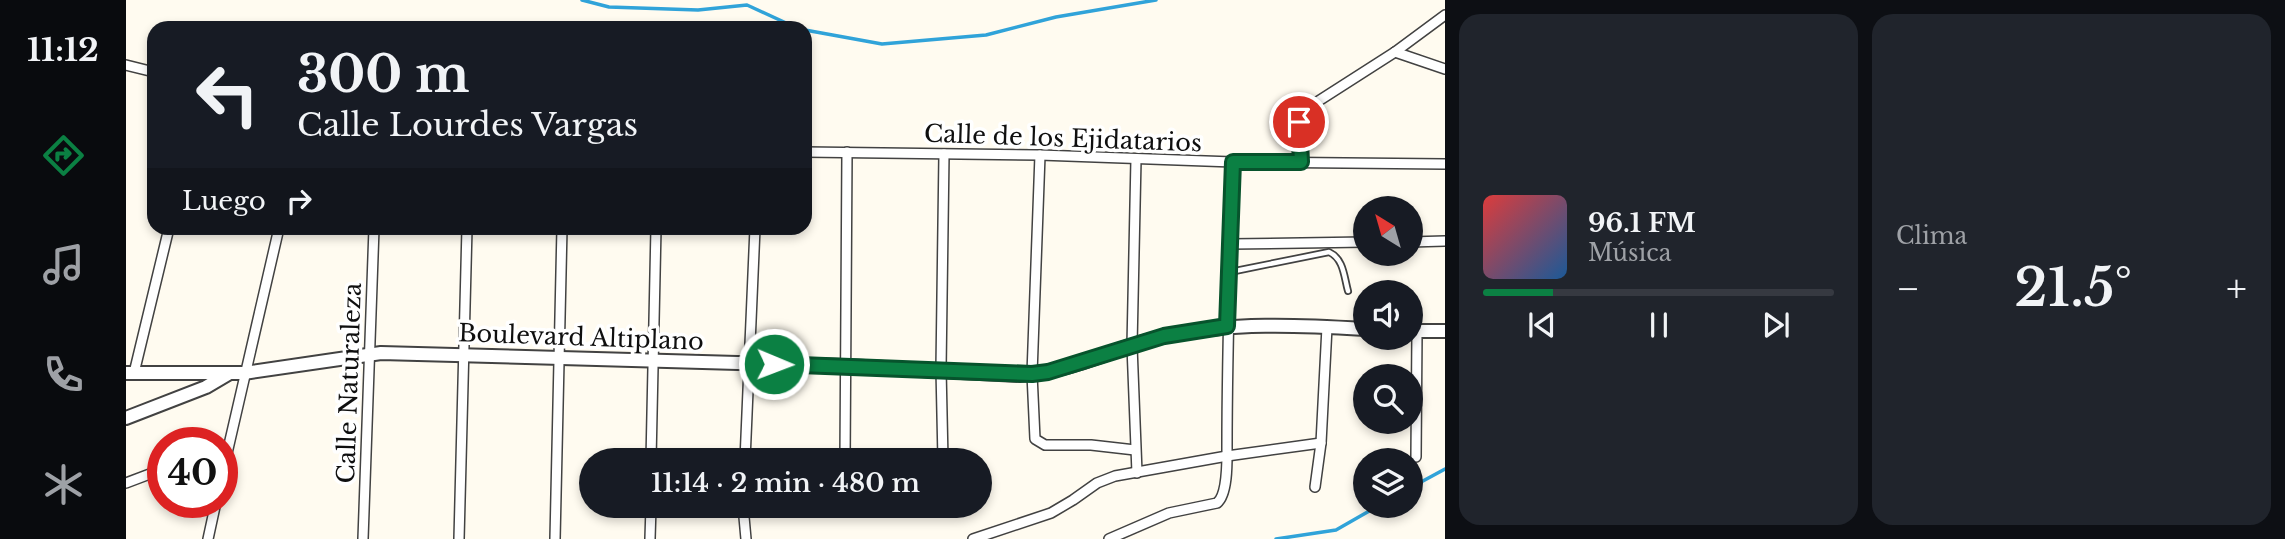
<!DOCTYPE html>
<html lang="es">
<head>
<meta charset="utf-8">
<style>
	:root { --surface:#171b24; --page:#20242c; --text:#f1f3f6; --muted:#9ea1a6; --line:#363941; --accent:#0b8043 }
	body { margin:0; font-family:"Libre Baskerville",serif; background:var(--page); color:var(--text); height:100vh; display:flex; flex-direction:column; font-size:26px; white-space:nowrap }
	* { box-sizing:border-box; margin:0 }
	p { font-size:23px; color:var(--muted) }
	.icon { flex:none; width:38px; height:38px; fill:none; stroke:currentColor; stroke-width:2; stroke-linecap:round; stroke-linejoin:round }
	.map { position:relative; flex:1; overflow:hidden }
	.panel { display:flex; flex-direction:column; gap:14px; padding:14px; background:#0d0f14; width:840px }
	.panel>* { flex:none }
	.top-card { position:absolute; left:21px; top:21px; width:665px; height:214px; border-radius:21px; box-shadow:0 4px 10px #0003; background:#171b24; color:var(--text); overflow:hidden }
	.needle { width:46px; rotate:323deg }
	.tools { position:absolute; left:1227px; top:196px; display:grid; gap:14px }
	.tools a { display:grid; place-items:center; width:70px; height:70px; border-radius:50%; background:var(--surface); box-shadow:0 4px 10px #0003; font-size:35px }
	.speed { position:absolute; left:21px; top:427px; display:flex; gap:14px; font-size:35px; font-weight:700; text-align:center }
	.speed>* { display:grid; place-content:center; width:91px; height:91px; border-radius:50%; background:var(--surface); box-shadow:0 4px 10px #0003; line-height:1 }
	.speed .limit { border:10px solid #d22; background:#fff; color:#111 }
	.pin { position:absolute; display:grid; place-items:center; width:60px; height:60px; color:#fff; margin:-30px; border:4px solid #fff; border-radius:50%; box-shadow:0 2px 7px #0007 }
	.me { position:absolute; width:77px; margin:-38px; rotate:91deg; stroke-linejoin:round; filter:drop-shadow(0 0 5px #0008) }
	.turn { display:flex; align-items:center; gap:24px; height:147px; padding:0 35px; font-size:32px }
	.turn .icon { width:91px; height:91px; stroke-width:2.5 }
	.turn b { display:block; font-size:49px; line-height:60px }
	.then { display:flex; align-items:center; height:66px; padding:0 35px; background:#0003; gap:14px; font-size:26px }
	.big { font-size:52px; font-weight:600; line-height:1.1 }
	.panel .card { flex:1; display:flex; flex-direction:column; justify-content:center; gap:10px; min-width:0; padding:0 24px; border-radius:21px; background:var(--page) }
	.song { display:flex; align-items:center; gap:21px }
	.cover { width:84px; height:84px; border-radius:10px; background:linear-gradient(135deg,hsl(0 70% 55%),hsl(210 70% 35%)) }
	.played { height:7px; border-radius:4px; background:linear-gradient(90deg,var(--accent) 20%,var(--line) 20%) }
	.keys { display:flex; justify-content:space-around; direction:ltr }
	.heat { display:flex; justify-content:space-between; align-items:center; font-size:38px; direction:ltr }
	.panel .tiles { flex:1; display:grid; gap:14px; grid-template-columns:repeat(2,1fr) }
	.trip { position:absolute; left:453px; top:448px; width:413px; height:70px; border-radius:35px; background:var(--surface); box-shadow:0 4px 10px #0003; font-weight:600; line-height:70px; text-align:center }
	main { display:flex; flex:1; min-height:0 }
	.tab-bar { display:flex; flex-direction:column; width:126px; justify-content:space-around; align-items:center; background:#090b0e; color:var(--muted) }
	.tab-bar .icon { width:49px; height:49px }
	.tab-bar .selected { color:var(--accent) }
	.tab-bar b { font-size:32px; color:var(--text) }
	.map>svg:first-child { display:block }
	.lines { fill:none; stroke-linecap:round; stroke-linejoin:round }
	.stream { stroke:#30a3d9; stroke-width:3.5 }
	.service-casing { stroke:#424242; stroke-width:8 }
	.minor-casing { stroke:#424242; stroke-width:12 }
	.tertiary-casing { stroke:#424242; stroke-width:16 }
	.service { stroke:#fff; stroke-width:4.5 }
	.minor { stroke:#fff; stroke-width:9 }
	.tertiary { stroke:#fff; stroke-width:12 }
	.route-casing { stroke:#07532c; stroke-width:18 }
	.route { stroke:#0b8043; stroke-width:12 }
	.labels { text-anchor:middle; dominant-baseline:central; stroke-width:7; stroke-linejoin:round; paint-order:stroke }
	.street-label { font-size:24px; fill:#0f0f0f; stroke:#fff }
</style>
</head>
<body>
<main>
<nav class="tab-bar">
<b>11:12</b>
<svg class="icon selected" aria-label="directions" viewBox="0 0 24 24"><path d="M12 3l9 9-9 9-9-9zM9 14v-3h6M13 9l2 2-2 2"/></svg>
<svg class="icon" aria-label="music" viewBox="0 0 24 24"><path d="M9 18V5l10-2v13"/><circle cx="6" cy="18" r="3"/><circle cx="16" cy="16" r="3"/></svg>
<svg class="icon" aria-label="phone" viewBox="0 0 24 24"><path d="M5 4h4l2 5-3 2q2 4 5 5l2-3 5 2v4C11 20 4 13 5 4z"/></svg>
<svg class="icon" aria-label="climate" viewBox="0 0 24 24"><path d="M12 3v18M4 7l16 10M4 17L20 7"/></svg>
</nav>
<div class="map">
<svg width="1319" height="539" viewBox="0 0 1319 539">
	<rect width="100%" height="100%" fill="#fffbf0"/>
	<g class="lines">
		<g class="stream">
			<polyline points="456,0 483,7 572,10 621,5 671,28"/>
			<polyline points="679,30 756,44 860,35 930,17 1030,0"/>
			<polyline points="1284,488 1319,469"/>
			<polyline points="1150,539 1210,530 1252,506"/>
		</g>
		<g class="service-casing">
			<path id="service" d="M1104,272L1203,252C1218,259 1218,277 1222,291"/>
		</g>
		<g class="minor-casing">
			<g id="minor">
				<polyline points="1269,52 1319,69"/>
				<polyline points="0,65 28,72"/>
				<polyline points="679,152 914,155 1107,162 1319,164"/>
				<polyline points="914,155 906,374 909,439 919,445 965,445 1009,450"/>
				<polyline points="1010,159 1006,346 1011,473"/>
				<polyline points="1175,162 1173,122 1180,109 1269,52 1319,15"/>
				<polyline points="1284,242 1319,241"/>
				<polyline points="1105,244 1239,242"/>
				<polyline points="8,373 43,228"/>
				<polyline points="1290,457 1291,331"/>
				<polyline points="525,460 530,228"/>
				<polyline points="619,460 629,228"/>
				<polyline points="719,460 721,152"/>
				<polyline points="817,460 815,369 818,154"/>
				<polyline points="96,475 153,228"/>
				<polyline points="0,483 37,469"/>
				<polyline points="1189,487 1195,443 1201,327"/>
				<polyline points="617,506 620,539"/>
				<polyline points="82,539 90,502"/>
				<polyline points="237,539 248,228"/>
				<polyline points="333,539 341,228"/>
				<polyline points="429,539 436,228"/>
				<polyline points="524,539 525,506"/>
				<polyline points="847,539 925,513 947,500 971,483 989,476 1101,456 1195,443"/>
				<path d="M983,539L1043,513L1091,503C1102,494 1101,461 1101,447C1101,352 1104,257 1107,162"/>
			</g>
		</g>
		<g class="tertiary-casing">
			<g id="tertiary">
				<polyline points="1284,331 1319,331"/>
				<path d="M0,373H118L255,353L720,366L894,375C945,373 991,346 1040,336C1105,322 1173,325 1239,329"/>
				<polyline points="0,418 80,387 102,374"/>
			</g>
		</g>
		<use href="#service" class="service"/>
		<use href="#minor" class="minor"/>
		<use href="#tertiary" class="tertiary"/>
	</g>
	<g class="lines">
		<g class="route-casing">
			<polyline id="route" points="648,364 906,374 922,372 1038,336 1101,326 1107,162 1175,162 1173,122"/>
		</g>
		<use href="#route" class="route"/>
	</g>
	<g class="labels">
		<g class="street-label">
			<text transform="translate(937 138) rotate(2)">Calle de los Ejidatarios</text>
			<text transform="translate(455 337) rotate(2)">Boulevard Altiplano</text>
			<text transform="translate(223 383) rotate(-88)">Calle Naturaleza</text>
		</g>
	</g>
</svg>
<div class="tools">
<a><svg class="needle" viewBox="-14 -14 28 28"><path d="M0-13l5 13h-10z" fill="#e53935"/><path d="M0 13l5-13h-10z" fill="#9ea1a6"/></svg></a>
<a><svg class="icon" aria-label="sound" viewBox="0 0 24 24"><path d="M4 9h4l5-4v14l-5-4H4zM17 9q2 3 0 6"/></svg></a>
<a><svg class="icon" aria-label="search" viewBox="0 0 24 24"><circle cx="10" cy="10" r="6"/><path d="M15 15l6 6"/></svg></a>
<a><svg class="icon" aria-label="layers" viewBox="0 0 24 24"><path d="M12 4l9 5-9 5-9-5zM3 14l9 5 9-5"/></svg></a>
</div>
<div class="speed"><div class="limit">40</div></div>
<div class="pin" style="left:1173px;top:122px;background:#d93025"><svg class="icon" aria-label="arrive" viewBox="0 0 24 24"><path d="M6 21V4h12l-3 4 3 4H6"/></svg></div>
<svg class="me" style="left:648px;top:364px" viewBox="-20 -20 40 40"><circle r="17" fill="#0b8043" stroke="#fff" stroke-width="3"/><path d="M0-11L8 9 0 5-8 9z" fill="#fff"/></svg>
<div class="trip">11:14 · 2 min · 480 m</div>
<div class="top-card">
<div class="turn"><svg class="icon" aria-label="left" viewBox="0 0 24 24"><path d="M17 20v-9H6M10 6l-5 5 5 5"/></svg><div><b>300 m</b>Calle Lourdes Vargas</div></div>
<div class="then">Luego<svg class="icon" aria-label="right" viewBox="0 0 24 24"><path d="M7 20v-9h11M14 6l5 5-5 5"/></svg></div>
</div>
</div>
<section class="panel">
<div class="tiles">
<div class="card">
<div class="song"><i class="cover"></i><div><b>96.1 FM</b><p>Música</p></div></div>
<div class="played"></div>
<div class="keys"><svg class="icon" aria-label="previous" viewBox="0 0 24 24"><path d="M18 5L8 12l10 7zM5 5v14"/></svg><svg class="icon" aria-label="pause" viewBox="0 0 24 24"><path d="M8 5v14M16 5v14"/></svg><svg class="icon" aria-label="next" viewBox="0 0 24 24"><path d="M6 5l10 7-10 7zM19 5v14"/></svg></div>
</div>
<div class="card"><p>Clima</p>
<div class="heat"><a>−</a><b class="big">21.5°</b><a>+</a></div>
</div>
</div>
</section>
</main>
</body>
</html>
